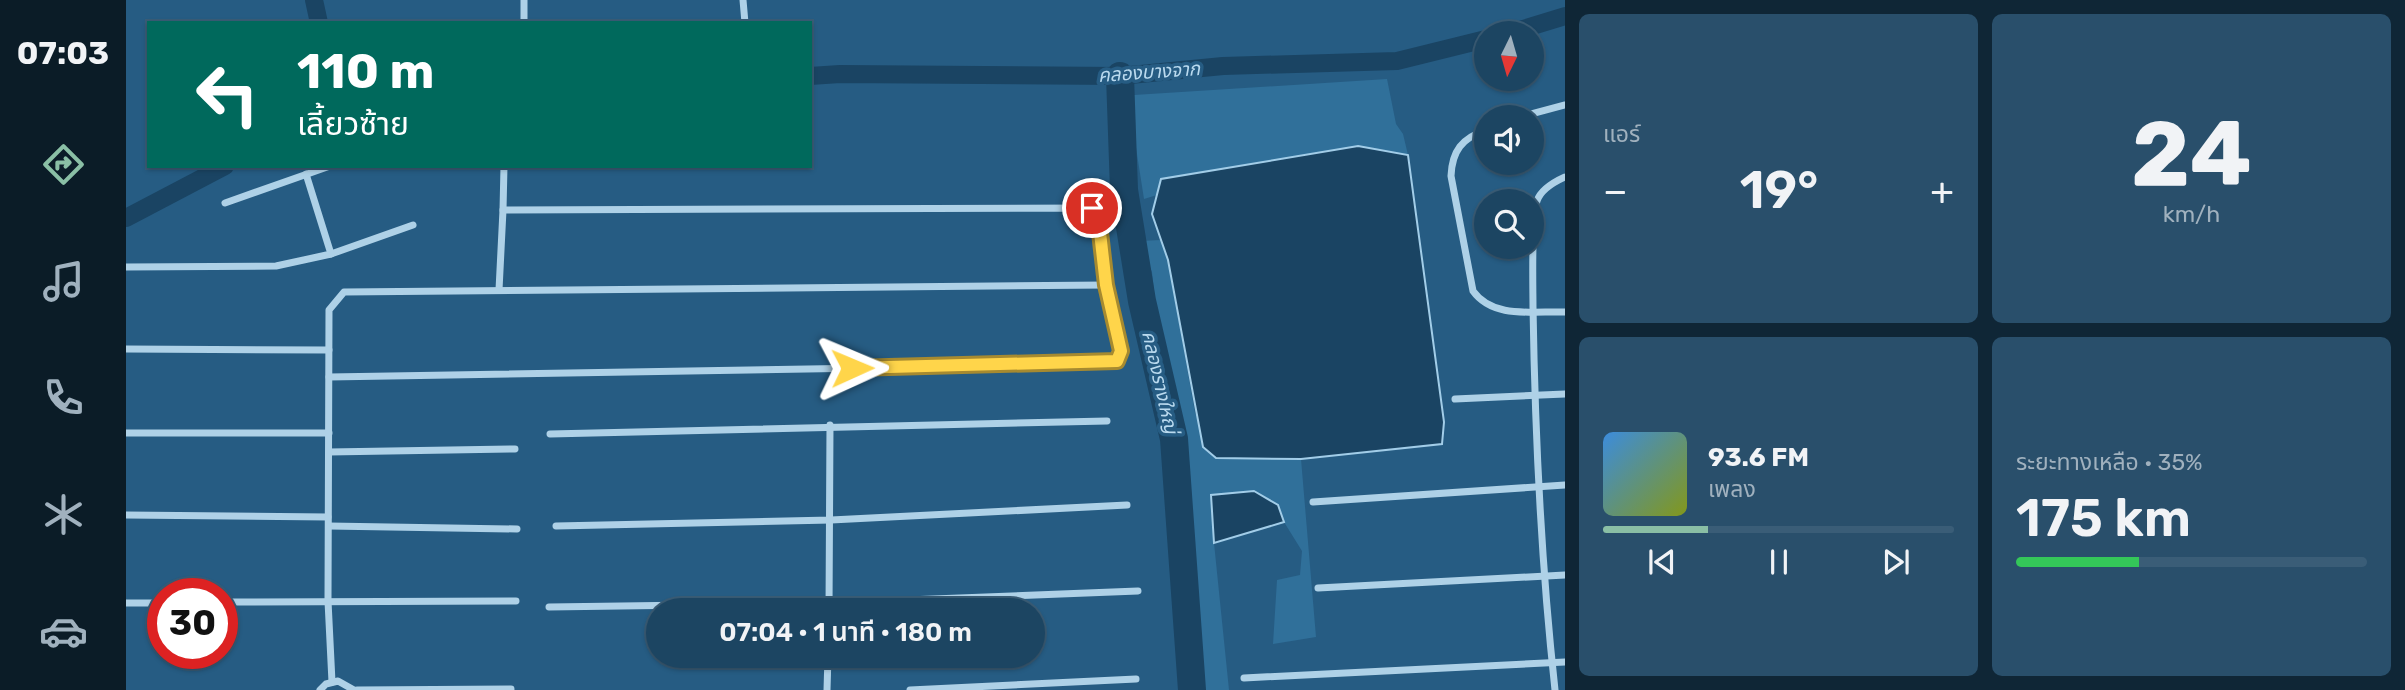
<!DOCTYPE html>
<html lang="th">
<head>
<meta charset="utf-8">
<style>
	:root { --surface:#1c4562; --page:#294f6b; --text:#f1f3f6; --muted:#a0b1be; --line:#3a5d77; --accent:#8abfa5 }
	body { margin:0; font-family:Rubik,"Noto Sans Thai",sans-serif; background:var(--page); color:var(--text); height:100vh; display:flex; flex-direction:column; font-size:26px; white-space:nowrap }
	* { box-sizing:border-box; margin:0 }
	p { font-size:23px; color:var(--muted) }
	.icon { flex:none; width:38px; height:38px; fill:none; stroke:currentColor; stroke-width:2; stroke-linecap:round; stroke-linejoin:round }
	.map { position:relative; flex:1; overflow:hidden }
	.panel { display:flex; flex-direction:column; gap:14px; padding:14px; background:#0f2636; width:840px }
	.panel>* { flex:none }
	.top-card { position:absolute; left:21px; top:21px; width:665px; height:147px; border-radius:0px; box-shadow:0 2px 5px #0004,0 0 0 2px var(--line); background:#00695c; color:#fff; overflow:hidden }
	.needle { width:46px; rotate:185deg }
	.controls { position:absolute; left:1348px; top:21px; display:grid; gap:14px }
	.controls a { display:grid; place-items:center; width:70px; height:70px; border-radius:50%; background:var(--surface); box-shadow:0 2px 5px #0004,0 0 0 2px var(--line); font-size:35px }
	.speed { position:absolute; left:21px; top:578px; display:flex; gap:14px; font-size:35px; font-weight:700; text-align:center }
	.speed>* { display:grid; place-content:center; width:91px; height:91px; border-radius:50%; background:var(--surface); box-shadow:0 2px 5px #0004,0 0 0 2px var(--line); line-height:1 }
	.speed .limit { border:10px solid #d22; background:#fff; color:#111 }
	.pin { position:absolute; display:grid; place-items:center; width:60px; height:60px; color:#fff; margin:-30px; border:4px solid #fff; border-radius:50%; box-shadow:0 2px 7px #0007 }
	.me { position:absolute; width:77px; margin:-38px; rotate:89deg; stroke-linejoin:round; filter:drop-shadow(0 0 5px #0008) }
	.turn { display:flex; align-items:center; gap:24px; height:147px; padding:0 35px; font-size:32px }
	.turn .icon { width:91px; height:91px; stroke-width:2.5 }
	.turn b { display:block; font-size:49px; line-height:60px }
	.big { font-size:52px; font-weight:600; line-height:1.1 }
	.panel .tile { flex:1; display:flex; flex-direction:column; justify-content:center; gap:10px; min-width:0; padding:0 24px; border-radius:10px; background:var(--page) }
	.panel .dial { align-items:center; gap:0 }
	.dial b { font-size:91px; line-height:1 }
	.song { display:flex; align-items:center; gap:21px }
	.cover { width:84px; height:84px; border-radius:10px; background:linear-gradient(135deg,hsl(210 70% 55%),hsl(70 70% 35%)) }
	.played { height:7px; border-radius:4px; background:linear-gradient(90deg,var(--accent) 30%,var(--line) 30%) }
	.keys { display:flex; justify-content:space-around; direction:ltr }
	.heat { display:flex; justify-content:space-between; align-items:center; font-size:38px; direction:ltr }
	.charge { height:10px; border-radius:5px; background:linear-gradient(90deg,#34c759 35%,var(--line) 0) }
	.panel .tiles { flex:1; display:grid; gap:14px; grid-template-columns:repeat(2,1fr) }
	.trip { position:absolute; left:520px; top:598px; width:399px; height:70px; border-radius:35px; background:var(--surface); box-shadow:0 2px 5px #0004,0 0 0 2px var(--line); font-weight:600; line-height:70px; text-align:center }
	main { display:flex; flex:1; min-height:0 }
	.tab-bar { display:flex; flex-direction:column; width:126px; justify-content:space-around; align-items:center; background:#0b1c27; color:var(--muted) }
	.tab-bar .icon { width:49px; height:49px }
	.tab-bar .current { color:var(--accent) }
	.tab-bar b { font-size:32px; color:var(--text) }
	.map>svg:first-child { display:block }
	.green { fill:#30709a }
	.water { fill:#1a4463; stroke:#a2cde8; stroke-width:2 }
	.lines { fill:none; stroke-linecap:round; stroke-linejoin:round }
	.canal { stroke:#1a4463; stroke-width:18 }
	.river { stroke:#1a4463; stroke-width:28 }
	.minor { stroke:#aed1e7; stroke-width:7 }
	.route-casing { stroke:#a68a30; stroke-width:18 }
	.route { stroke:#ffd54a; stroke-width:12 }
	.labels { text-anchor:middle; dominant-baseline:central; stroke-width:7; stroke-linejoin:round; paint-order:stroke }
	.water-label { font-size:19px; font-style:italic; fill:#badaef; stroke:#265c83 }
</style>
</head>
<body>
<main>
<nav class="tab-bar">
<b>07:03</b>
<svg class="icon current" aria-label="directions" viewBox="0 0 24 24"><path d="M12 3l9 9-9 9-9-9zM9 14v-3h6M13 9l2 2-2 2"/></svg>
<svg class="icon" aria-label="music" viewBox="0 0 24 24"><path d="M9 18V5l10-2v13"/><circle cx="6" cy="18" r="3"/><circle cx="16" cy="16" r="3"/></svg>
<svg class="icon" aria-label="phone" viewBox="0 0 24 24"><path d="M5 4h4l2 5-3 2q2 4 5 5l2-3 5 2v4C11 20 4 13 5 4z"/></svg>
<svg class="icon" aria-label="climate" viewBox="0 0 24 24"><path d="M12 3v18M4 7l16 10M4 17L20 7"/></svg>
<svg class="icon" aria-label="car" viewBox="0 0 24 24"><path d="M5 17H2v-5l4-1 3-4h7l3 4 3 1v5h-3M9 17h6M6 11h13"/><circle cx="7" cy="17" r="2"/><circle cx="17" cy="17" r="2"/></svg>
</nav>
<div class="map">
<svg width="1439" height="690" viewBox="0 0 1439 690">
	<rect width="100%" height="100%" fill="#265c83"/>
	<g class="green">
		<polygon points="1261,79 1270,124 1277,134 1282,155 1232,146 1035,179 1031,195 1018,199 1003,103 1008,95"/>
		<polygon points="1035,240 1042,260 1069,413 1090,458 1175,459 1190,637 1147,644 1151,580 1174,575 1176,551 1158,522 1152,505 1088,543 1103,690 1078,690 1067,540 1049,409 1034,346 1026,272 1013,241"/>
	</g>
	<g class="water">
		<polygon points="1232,146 1282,155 1318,422 1316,444 1175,459 1090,458 1077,447 1042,260 1026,214 1035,179"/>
		<polygon points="1128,491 1152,505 1158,522 1088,543 1085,495"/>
	</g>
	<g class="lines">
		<g class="canal">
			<polyline points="188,0 193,23"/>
			<polyline points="1384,33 1439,16"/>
			<polyline points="684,76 714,74 994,76 1097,66 1271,61 1360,39"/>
			<polyline points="0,218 99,166"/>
		</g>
		<polyline class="river" points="994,76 998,190 1016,301 1048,439 1066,690"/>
		<g class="minor">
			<polyline points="398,0 398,23"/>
			<polyline points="617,0 619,23"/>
			<polyline points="1394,117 1439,105"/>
			<path d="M1360,130C1336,138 1326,151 1325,176L1347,291C1367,319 1407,311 1439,312"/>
			<polyline points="99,203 204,166"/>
			<polyline points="377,210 378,166"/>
			<polyline points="205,254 287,225"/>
			<polyline points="0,267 150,266 205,254 180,174"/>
			<polyline points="0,349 203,350"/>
			<polyline points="203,377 974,364 995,358 980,285 972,215 966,208 377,210 373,290"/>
			<polyline points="1329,399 1439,394"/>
			<polyline points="0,433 203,433"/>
			<polyline points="424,434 981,421"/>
			<polyline points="203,452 389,449"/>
			<polyline points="1187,502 1439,485"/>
			<polyline points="0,515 202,517"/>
			<polyline points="203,526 391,529"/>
			<polyline points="430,526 705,520 1001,505"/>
			<polyline points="1192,588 1439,575"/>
			<polyline points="96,602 390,601"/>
			<polyline points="0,603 37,603"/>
			<polyline points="423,607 703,603 1012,591"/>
			<polyline points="703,611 704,425"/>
			<polyline points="1118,678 1439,662"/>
			<polyline points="206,682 202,601 203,310 218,292 980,285"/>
			<polyline points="194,690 200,684 212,681 228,690"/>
			<polyline points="231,690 385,689"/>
			<polyline points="701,690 702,656"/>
			<polyline points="784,690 1010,679"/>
			<path d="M1429,690C1415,562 1409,435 1407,307C1407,286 1405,217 1411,201C1415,189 1428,182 1439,177"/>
		</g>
	</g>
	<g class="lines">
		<g class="route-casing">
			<polyline id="route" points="726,368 991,361 995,351 980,285 972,215 966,208"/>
		</g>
		<use href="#route" class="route"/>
	</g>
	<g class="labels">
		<g class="water-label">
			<text transform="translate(1023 72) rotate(-4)">คลองบางจาก</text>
			<text transform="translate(1034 382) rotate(77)">คลองรางใหญ่</text>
		</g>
	</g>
</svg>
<div class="controls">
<a><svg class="needle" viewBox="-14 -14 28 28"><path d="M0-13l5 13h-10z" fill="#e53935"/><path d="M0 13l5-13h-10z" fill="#a0b1be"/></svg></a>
<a><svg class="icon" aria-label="sound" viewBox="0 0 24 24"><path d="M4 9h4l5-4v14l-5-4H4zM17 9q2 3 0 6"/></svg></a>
<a><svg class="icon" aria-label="search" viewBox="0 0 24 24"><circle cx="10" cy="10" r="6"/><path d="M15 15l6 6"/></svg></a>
</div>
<div class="speed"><div class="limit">30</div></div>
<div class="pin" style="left:966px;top:208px;background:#d93025"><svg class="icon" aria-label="arrive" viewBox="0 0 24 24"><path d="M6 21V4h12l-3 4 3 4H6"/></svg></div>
<svg class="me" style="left:726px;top:368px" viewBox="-20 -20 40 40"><path d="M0-17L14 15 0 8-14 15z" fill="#ffd54a" stroke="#fff" stroke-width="4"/></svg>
<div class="trip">07:04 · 1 นาที · 180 m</div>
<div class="top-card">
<div class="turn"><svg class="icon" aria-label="left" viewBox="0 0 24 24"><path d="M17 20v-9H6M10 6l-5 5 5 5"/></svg><div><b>110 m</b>เลี้ยวซ้าย</div></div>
</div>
</div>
<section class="panel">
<div class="tiles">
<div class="tile"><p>แอร์</p>
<div class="heat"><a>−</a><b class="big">19°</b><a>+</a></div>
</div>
<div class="tile dial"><b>24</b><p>km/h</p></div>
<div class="tile">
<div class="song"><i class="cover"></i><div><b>93.6 FM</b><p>เพลง</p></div></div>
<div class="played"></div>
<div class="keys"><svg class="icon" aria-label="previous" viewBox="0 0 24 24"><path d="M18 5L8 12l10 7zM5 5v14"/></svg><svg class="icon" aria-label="pause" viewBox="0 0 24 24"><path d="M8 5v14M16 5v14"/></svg><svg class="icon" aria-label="next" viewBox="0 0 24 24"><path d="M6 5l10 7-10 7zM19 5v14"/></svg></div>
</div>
<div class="tile"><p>ระยะทางเหลือ · 35%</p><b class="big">175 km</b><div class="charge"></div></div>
</div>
</section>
</main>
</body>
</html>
